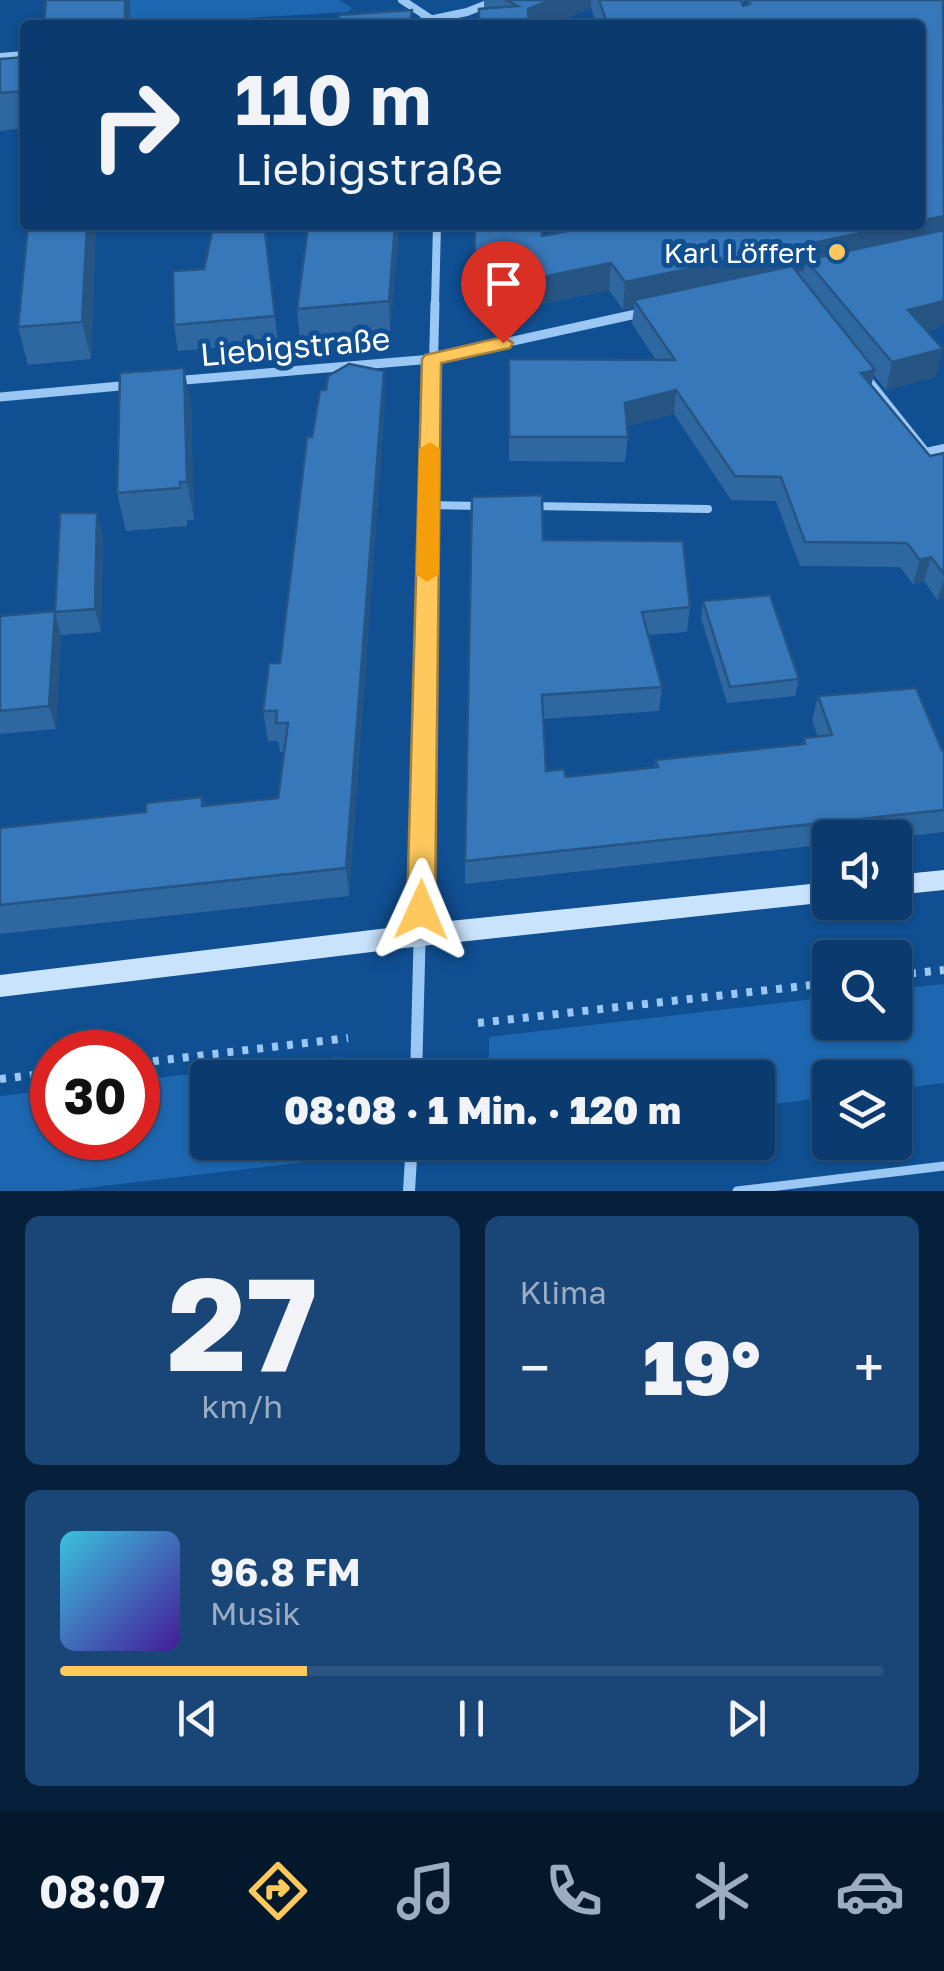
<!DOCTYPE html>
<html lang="de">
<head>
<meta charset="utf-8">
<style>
	:root { --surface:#0b3b6e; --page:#194676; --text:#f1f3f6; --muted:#9aadc2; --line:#2b5581; --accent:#ffc85d }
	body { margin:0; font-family:"Golos Text",sans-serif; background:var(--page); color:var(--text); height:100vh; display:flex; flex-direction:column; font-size:38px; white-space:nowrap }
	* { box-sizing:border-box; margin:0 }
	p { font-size:32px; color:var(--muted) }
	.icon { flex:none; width:55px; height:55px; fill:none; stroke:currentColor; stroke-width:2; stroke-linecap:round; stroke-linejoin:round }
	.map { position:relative; height:1191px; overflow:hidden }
	.details { display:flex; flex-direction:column; gap:25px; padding:25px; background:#06203c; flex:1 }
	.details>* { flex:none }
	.banner { position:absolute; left:20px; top:20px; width:905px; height:210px; border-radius:10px; box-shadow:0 2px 8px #0004,0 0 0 2px var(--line); background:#0b3b6e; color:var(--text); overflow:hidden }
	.tools { position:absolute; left:812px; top:820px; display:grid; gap:20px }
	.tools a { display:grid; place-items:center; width:100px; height:100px; border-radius:10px; background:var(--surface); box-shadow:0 2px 8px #0004,0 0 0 2px var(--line); font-size:50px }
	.speed { position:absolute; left:30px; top:1030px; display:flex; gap:20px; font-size:50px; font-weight:700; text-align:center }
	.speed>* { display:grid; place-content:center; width:130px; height:130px; border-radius:50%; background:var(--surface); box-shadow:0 2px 8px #0004,0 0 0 2px var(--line); line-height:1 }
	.speed .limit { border:15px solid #d22; background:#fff; color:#111 }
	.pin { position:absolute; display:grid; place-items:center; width:85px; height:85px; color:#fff; margin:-102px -42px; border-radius:50% 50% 50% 0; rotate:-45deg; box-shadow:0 0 10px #0007 }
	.pin .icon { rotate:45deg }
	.me { position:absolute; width:110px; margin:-55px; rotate:1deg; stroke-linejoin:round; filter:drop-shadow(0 0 8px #0008) }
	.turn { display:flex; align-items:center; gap:35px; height:210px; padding:0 50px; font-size:45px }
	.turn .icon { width:130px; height:130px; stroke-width:2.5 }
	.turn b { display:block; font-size:70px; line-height:85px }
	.big { font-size:75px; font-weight:800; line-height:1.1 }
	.details .widget { flex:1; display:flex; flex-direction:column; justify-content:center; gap:15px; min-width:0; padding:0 35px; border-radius:15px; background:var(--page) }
	.details .dial { align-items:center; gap:0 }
	.dial b { font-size:130px; line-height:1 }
	.song { display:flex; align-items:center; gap:30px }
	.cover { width:120px; height:120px; border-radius:15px; background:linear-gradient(135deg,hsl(190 70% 55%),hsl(260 70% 35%)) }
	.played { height:10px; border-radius:5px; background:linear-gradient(90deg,var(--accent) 30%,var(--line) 30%) }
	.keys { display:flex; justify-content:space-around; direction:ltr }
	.heat { display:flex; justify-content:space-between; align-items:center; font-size:55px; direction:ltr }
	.details .tiles { flex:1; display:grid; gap:25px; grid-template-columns:1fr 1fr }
	.widget:last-child { grid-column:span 2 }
	.trip { position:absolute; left:190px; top:1060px; width:585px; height:100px; border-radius:10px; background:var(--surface); box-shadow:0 2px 8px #0004,0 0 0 2px var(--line); font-weight:800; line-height:100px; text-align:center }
	.tab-bar { display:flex; height:160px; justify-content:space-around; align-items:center; background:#04182c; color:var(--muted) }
	.tab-bar .icon { width:70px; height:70px }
	.tab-bar .on { color:var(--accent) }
	.tab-bar b { font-size:45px; color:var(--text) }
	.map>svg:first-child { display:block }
	.green { fill:#1d67b0 }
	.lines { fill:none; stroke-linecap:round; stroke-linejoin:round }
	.path { stroke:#9ac7f4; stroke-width:8; stroke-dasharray:6 9; stroke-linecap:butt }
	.lane-far1 { stroke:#9ac7f4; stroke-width:8 }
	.lane { stroke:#9ac7f4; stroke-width:9 }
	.street-far2 { stroke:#9ac7f4; stroke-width:8 }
	.street-far1 { stroke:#9ac7f4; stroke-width:9 }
	.street { stroke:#9ac7f4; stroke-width:12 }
	.secondary { fill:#cae3fd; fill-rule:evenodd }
	.wall { fill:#2f67a1 }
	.shaded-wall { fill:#265483 }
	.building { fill:#3778bb; stroke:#265483; stroke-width:2.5 }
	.route { fill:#ffc85d; stroke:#a6823c; stroke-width:2.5 }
	.slow { fill:#f59e0b }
	.poi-dot { fill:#ffc85d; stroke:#0f4f92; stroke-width:4 }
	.labels { text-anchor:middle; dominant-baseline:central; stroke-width:10; stroke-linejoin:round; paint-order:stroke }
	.far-poi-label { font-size:28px; fill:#fff; stroke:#0f4f92; text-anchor:end }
	.street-label { font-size:32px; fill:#fff; stroke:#0f4f92 }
</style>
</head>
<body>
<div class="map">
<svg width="944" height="1191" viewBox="0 0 944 1191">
	<rect width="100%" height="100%" fill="#0f4f92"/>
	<g class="green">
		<polygon points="130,0 339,0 352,8 348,12 130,25"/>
		<polygon points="944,984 944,1083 895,1089 895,1078 830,1078 830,1097 758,1106 758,1078 489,1077 489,1037 830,997 830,1022 895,1022 895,989"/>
		<polygon points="340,1057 338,1077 208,1078 208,1142 333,1143 332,1159 60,1191 0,1191 0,1096 52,1090 52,1138 138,1138 138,1080"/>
	</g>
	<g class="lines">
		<g class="path">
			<polyline points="895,975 944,970"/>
			<polyline points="478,1023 830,983"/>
			<polyline points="138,1063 348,1038"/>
			<polyline points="0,1079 52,1073"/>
		</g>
		<g class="lane-far1">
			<polyline points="867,378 926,452 944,448"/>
			<polyline points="429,505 479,506"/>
			<polyline points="533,506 708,509"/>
		</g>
		<polyline class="lane" points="737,1191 944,1166"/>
		<g class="street-far2">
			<polyline points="402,0 434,21"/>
			<polyline points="405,25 467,12 497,0"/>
			<polyline points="0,57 25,55"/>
			<polyline points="435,305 437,225"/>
		</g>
		<g class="street-far1">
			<polyline points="173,381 432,359 645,312"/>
			<polyline points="0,397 131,385"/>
			<polyline points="425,694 435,303"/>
		</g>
		<g class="street">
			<polyline points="416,1078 426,692"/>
			<polyline points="409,1191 412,1142"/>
		</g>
		<g class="secondary">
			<polygon points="944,870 944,890 895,895 895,875"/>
			<polygon points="830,882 830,902 421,946 0,997 0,975 421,924"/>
		</g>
	</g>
	<g class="wall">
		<polygon points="484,0 746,0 742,3 743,6 748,4 748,0 944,0 944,326 927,331 936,377 886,390 874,375 871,385 930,456 944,453 944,598 937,600 924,581 913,584 900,567 800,566 776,501 731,500 674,414 627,426 628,437 625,462 509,461 509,359 656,360 632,324 634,307 623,310 609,290 474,318 542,236 669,228 920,225 920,25 597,25 591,8 550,25 479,25 484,9"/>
		<polygon points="25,57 25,128 0,131 0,59"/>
		<polygon points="96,225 91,359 28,365 18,327"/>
		<polygon points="399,225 390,333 300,341 297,309"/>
		<polygon points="265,232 278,343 178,351 174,325 204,269"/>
		<polygon points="384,371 385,401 349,896 0,934 0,828 146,812 202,797 204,805 278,798 284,752 280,752 278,741 268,741 263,711 280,663 326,390"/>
		<polygon points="191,405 194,520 187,520 187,526 126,531 117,493"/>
		<polygon points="103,536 101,632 61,635 56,729 0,734 0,616 55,611"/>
		<polygon points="543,540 690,607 687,632 648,635 662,687 659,711 543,719 546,771 566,777 654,768 655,760 802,744 804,738 818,737 812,720 818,696 944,750 944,832 893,838 830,838 830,844 465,884 465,861"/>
		<polygon points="703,601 799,679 795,696 727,703 701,618"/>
	</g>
	<g class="shaded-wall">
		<rect x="125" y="0" width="5" height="25"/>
		<polygon points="551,0 591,0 591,8 550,25 528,25 528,9"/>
		<polygon points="944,216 944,241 806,260 804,271 638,306 634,300 634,307 623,310 625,282 899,225 920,225 920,221"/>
		<polygon points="87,225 96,225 91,359 82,322"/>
		<polygon points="395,225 399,225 390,333 389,301"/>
		<polygon points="611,263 609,290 474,318 474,291"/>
		<polygon points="944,301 944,326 901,338 908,310"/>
		<polygon points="943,349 936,377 886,390 892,362"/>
		<polygon points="184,368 191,405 194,520 187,482"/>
		<polygon points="875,370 869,394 861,373"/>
		<polygon points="384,371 385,401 349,896 346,868"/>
		<polygon points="676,390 674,414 623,427 625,403"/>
		<polygon points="97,513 103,536 101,632 95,609"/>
		<polygon points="931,557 924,581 913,584 920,560"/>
		<polygon points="944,579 944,598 937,600"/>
		<polygon points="55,612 61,635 56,729 49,706"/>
	</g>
	<g class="building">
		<polygon points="46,0 125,0 125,25 44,25"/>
		<polygon points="506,0 551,0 528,9 529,25 479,25 479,9 518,6"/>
		<polygon points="599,0 741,0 743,6 750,4 750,0 943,0 944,216 920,221 920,25 608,25"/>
		<polygon points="412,10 410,25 338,25 339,15"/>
		<polygon points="242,23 242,25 209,25"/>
		<polygon points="25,57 25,91 0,93 0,59"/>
		<polygon points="28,225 87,225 82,322 18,327"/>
		<polygon points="315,225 395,225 389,301 297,309 308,227 314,227"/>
		<polygon points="475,225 542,225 542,236 597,225 667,225 669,228 672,225 899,225 625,282 611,263 474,291"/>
		<polygon points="944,230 944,301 908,310 943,349 892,362 806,260"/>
		<polygon points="212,232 265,232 275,316 174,325 173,271 204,269"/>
		<polygon points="792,266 875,370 861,373 930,456 944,453 944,574 931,557 920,560 907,543 805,542 781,477 735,476 676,390 625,403 628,437 509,437 509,359 675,360 634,300"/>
		<polygon points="349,364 384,371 346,868 0,905 0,828 146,812 146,803 202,797 202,806 278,798 288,723 276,723 277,711 263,711 269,663 280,663 307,437 312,437 320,390 326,390 328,376"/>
		<polygon points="184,368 187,482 180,482 180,488 117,493 120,373"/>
		<polygon points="542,495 543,540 683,541 690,607 642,612 662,687 542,695 546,771 564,769 566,777 658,767 655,760 805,744 804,738 832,735 818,696 916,688 942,750 944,750 944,810 465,861 472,497"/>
		<polygon points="60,513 97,513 95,609 55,612 49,706 0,711 0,616 55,611"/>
		<polygon points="770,595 799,679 730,687 703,601"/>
	</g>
	<polygon class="route" points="503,337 513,343 510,348 441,363 435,910 431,919 421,922 411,919 407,910 422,359 425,355"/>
	<polygon class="slow" points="430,442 440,449 439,574 427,582 416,574 419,449"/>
	<circle class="poi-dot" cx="837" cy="252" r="10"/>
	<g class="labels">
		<g class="far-poi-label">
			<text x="817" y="252">Karl Löffert</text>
		</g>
		<g class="street-label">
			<text transform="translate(295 346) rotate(-5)">Liebigstraße</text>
		</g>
	</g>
</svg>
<div class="tools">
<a><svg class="icon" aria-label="sound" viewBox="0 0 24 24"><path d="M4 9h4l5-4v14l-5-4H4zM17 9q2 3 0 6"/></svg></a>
<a><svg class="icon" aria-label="search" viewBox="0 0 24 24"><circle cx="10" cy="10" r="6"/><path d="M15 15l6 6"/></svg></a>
<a><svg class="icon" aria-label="layers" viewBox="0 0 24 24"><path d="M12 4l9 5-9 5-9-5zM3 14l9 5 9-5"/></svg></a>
</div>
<div class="speed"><div class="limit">30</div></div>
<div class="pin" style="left:503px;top:343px;background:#d93025"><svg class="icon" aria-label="arrive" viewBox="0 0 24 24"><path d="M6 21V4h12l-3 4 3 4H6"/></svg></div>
<svg class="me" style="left:421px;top:910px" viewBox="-20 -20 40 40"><path d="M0-17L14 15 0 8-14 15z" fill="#ffc85d" stroke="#fff" stroke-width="4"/></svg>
<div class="trip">08:08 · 1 Min. · 120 m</div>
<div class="banner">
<div class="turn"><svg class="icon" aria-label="right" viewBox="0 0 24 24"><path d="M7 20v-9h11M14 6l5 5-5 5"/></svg><div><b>110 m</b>Liebigstraße</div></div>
</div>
</div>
<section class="details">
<div class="tiles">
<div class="widget dial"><b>27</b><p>km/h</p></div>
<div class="widget"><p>Klima</p>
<div class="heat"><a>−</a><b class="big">19°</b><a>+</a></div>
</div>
<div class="widget">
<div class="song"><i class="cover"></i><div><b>96.8 FM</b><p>Musik</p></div></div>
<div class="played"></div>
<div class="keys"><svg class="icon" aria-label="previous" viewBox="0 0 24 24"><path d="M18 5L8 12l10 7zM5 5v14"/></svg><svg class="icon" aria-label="pause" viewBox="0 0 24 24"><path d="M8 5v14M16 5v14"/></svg><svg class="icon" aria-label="next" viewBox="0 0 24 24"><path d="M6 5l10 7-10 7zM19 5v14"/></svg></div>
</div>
</div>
</section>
<nav class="tab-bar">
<b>08:07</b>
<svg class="icon on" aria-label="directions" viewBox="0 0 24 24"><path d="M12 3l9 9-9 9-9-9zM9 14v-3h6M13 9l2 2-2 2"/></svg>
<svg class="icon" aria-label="music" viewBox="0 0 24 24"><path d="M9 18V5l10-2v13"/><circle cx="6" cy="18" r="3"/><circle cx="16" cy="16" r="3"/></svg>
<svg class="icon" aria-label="phone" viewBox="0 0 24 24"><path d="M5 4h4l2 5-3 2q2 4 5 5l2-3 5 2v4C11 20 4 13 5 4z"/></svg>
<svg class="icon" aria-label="climate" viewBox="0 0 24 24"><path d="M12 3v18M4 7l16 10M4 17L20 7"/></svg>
<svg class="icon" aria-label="car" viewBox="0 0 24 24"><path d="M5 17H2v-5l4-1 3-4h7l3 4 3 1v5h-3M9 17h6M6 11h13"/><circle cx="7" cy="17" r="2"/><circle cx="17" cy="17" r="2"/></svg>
</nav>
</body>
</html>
